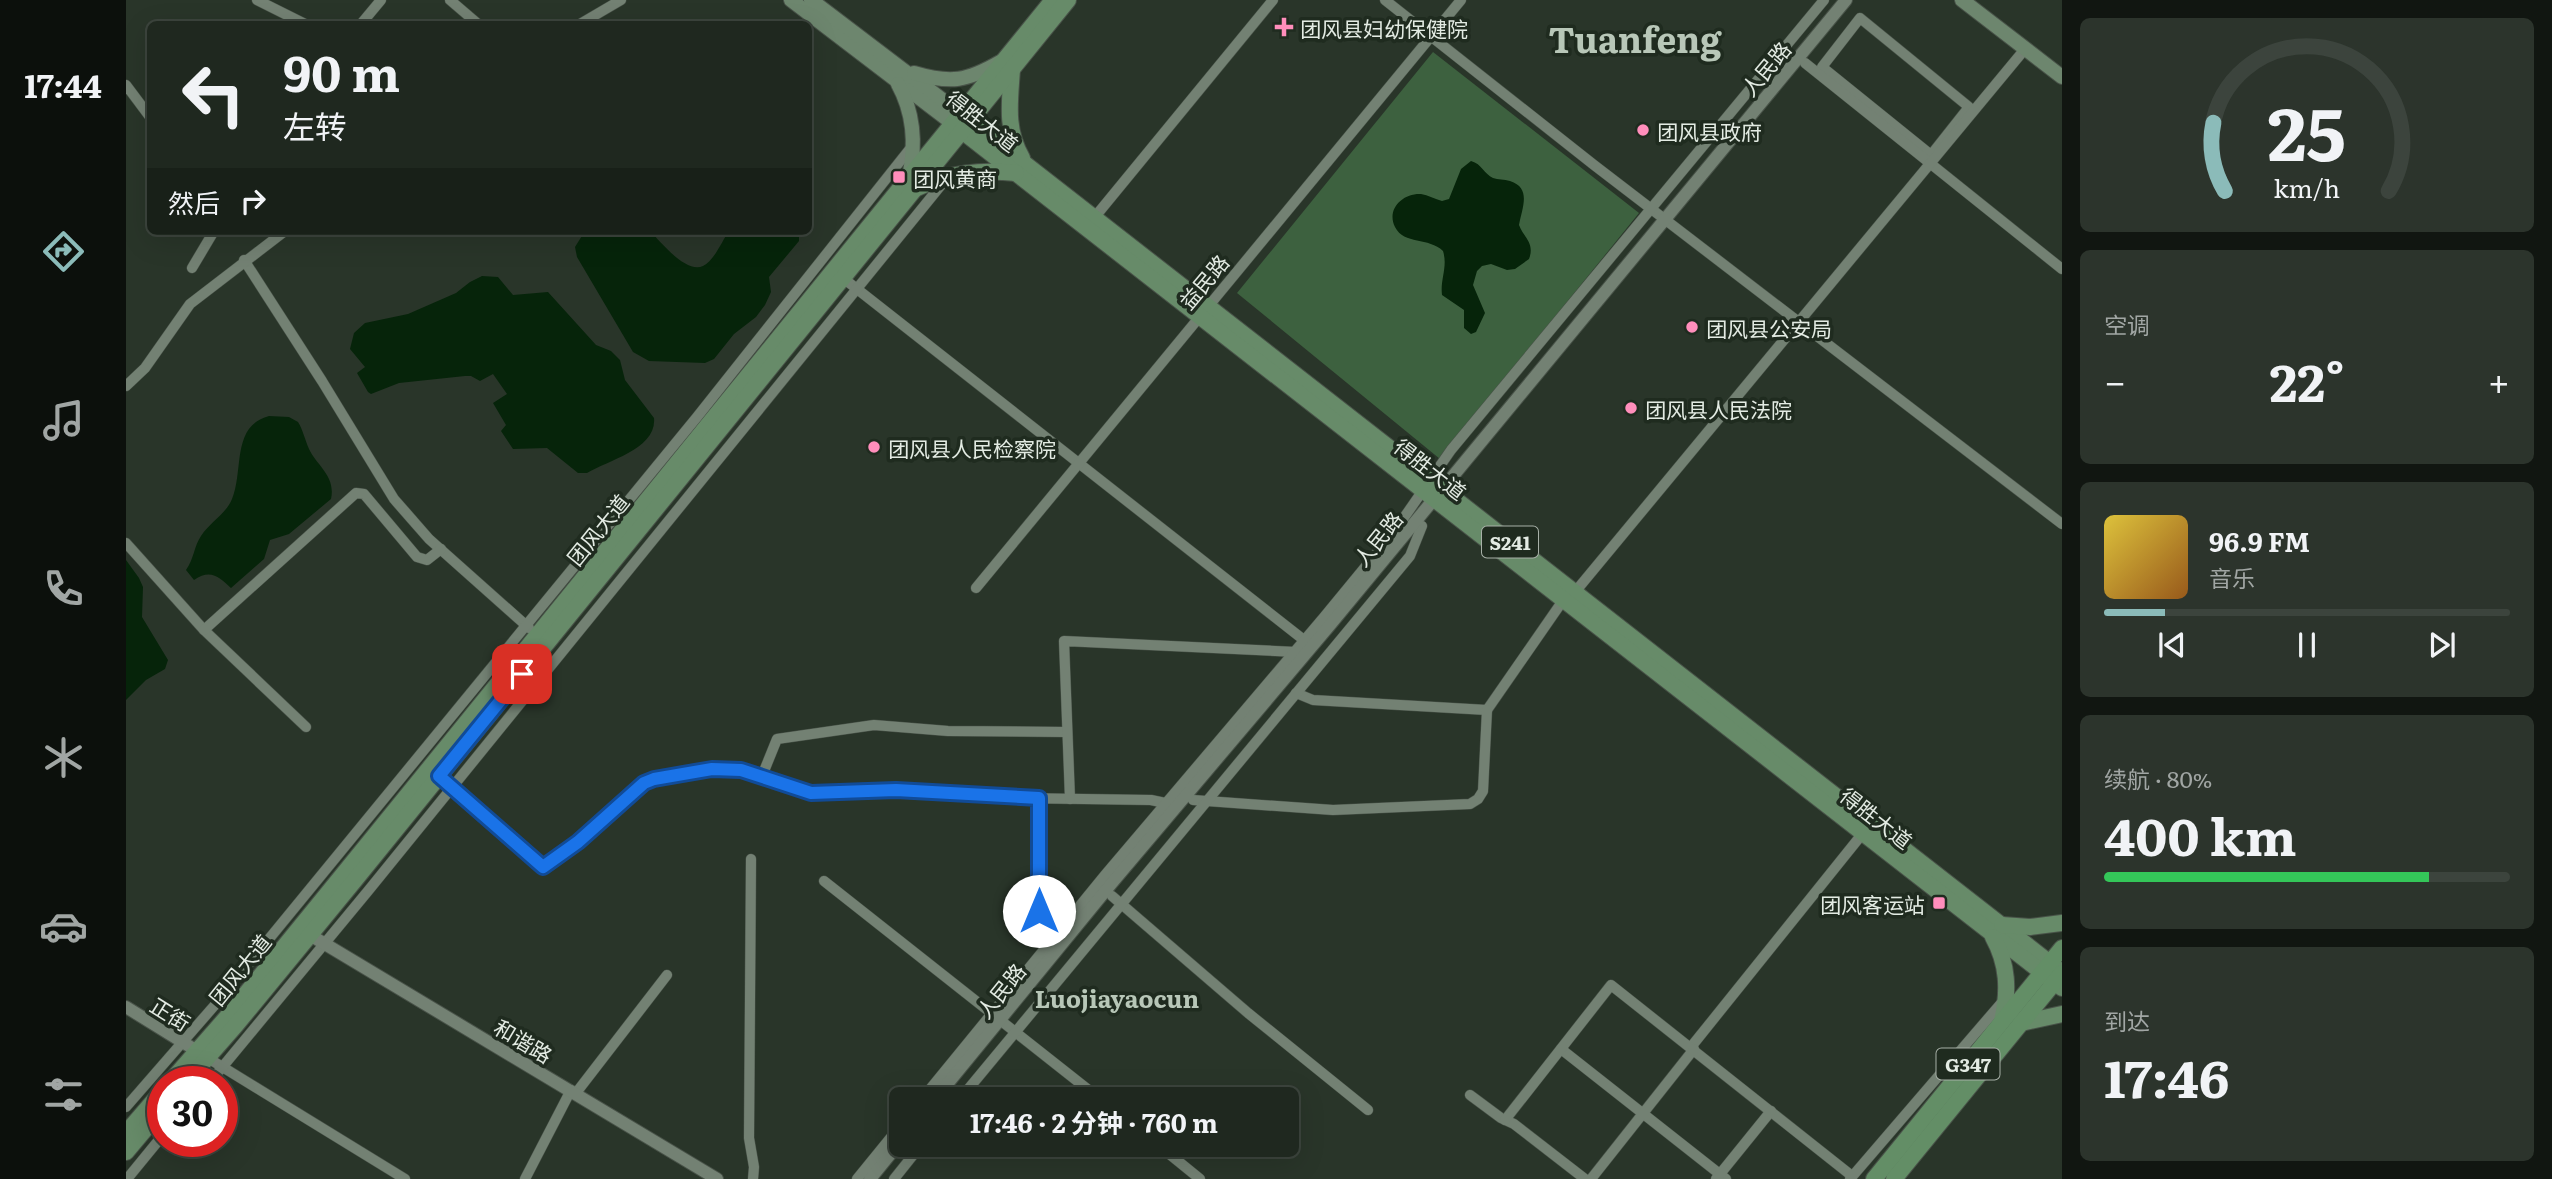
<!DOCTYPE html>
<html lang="zh">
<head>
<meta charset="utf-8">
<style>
	:root { --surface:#1f281f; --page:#2c342c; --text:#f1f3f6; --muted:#a1a6a4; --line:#3c443d; --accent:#8bbbb9 }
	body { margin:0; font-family:Literata,"Noto Sans SC",serif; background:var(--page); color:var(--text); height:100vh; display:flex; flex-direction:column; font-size:26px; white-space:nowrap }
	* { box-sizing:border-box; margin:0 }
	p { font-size:23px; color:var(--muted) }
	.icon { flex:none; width:38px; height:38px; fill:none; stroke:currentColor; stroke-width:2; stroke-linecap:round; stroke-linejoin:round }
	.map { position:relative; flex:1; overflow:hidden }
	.panel { display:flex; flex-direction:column; gap:18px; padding:18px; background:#111611; width:490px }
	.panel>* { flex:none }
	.top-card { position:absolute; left:21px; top:21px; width:665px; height:214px; border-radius:10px; box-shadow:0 7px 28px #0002,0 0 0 2px var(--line); background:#1f281f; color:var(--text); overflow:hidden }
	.speed { position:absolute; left:21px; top:1066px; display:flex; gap:14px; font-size:35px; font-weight:700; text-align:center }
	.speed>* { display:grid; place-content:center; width:91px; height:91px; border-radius:50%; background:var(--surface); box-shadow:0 7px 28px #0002,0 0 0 2px var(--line); line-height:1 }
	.speed .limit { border:10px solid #d22; background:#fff; color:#111 }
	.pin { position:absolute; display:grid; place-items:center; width:60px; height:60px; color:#fff; margin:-30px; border-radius:14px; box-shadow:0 4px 10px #0006 }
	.me { position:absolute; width:77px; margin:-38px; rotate:0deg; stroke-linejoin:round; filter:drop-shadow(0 0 5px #0008) }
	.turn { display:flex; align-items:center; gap:24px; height:147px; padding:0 21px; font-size:32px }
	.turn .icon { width:91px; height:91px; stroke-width:2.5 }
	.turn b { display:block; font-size:49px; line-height:60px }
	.then { display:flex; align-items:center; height:66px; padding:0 21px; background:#0003; gap:14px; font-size:26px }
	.big { font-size:52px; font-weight:700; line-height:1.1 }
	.panel .card { flex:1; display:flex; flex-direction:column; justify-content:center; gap:10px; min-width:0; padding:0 24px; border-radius:10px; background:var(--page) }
	.panel .dial { align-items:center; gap:0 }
	.dial svg { height:182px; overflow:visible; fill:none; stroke:var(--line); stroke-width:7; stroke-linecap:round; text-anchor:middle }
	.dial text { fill:var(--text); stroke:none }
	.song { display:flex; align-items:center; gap:21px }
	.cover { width:84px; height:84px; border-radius:10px; background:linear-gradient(135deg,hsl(50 70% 55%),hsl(30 70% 35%)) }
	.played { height:7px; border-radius:4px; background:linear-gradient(90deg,var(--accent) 15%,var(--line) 15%) }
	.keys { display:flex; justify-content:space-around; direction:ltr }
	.heat { display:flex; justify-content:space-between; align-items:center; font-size:38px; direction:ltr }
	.charge { height:10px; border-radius:5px; background:linear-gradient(90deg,#34c759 80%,var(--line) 0) }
	.trip { position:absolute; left:763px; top:1087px; width:410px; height:70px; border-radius:10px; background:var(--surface); box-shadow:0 7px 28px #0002,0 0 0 2px var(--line); font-weight:700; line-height:70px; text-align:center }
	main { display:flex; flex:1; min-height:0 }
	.menu { display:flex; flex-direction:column; width:126px; justify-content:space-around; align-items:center; background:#0c100c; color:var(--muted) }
	.menu .icon { width:49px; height:49px }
	.menu .current { color:var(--accent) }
	.menu b { font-size:32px; color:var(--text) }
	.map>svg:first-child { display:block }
	.green { fill:#3d613f }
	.water { fill:#06240a }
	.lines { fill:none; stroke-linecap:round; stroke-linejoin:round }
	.minor-casing { stroke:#485248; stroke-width:11 }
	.tertiary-casing { stroke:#485248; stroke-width:14 }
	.secondary-casing { stroke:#485248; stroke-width:16 }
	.primary-casing { stroke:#485248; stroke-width:18 }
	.trunk-casing { stroke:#485248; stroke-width:18 }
	.minor { stroke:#738173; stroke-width:10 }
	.tertiary { stroke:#738173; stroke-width:12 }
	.secondary { stroke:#6d866e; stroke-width:14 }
	.primary { stroke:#678b69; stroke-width:16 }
	.trunk { stroke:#638e66; stroke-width:16 }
	.route-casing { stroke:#114b97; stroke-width:18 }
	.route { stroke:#1a73e8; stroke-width:12 }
	.poi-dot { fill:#ff8ebb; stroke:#1f2b1f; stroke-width:2.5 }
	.labels { text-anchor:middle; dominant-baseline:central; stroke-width:7; stroke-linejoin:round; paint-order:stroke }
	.shield { fill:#1f2b1f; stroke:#a8b1a8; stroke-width:2 }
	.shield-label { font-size:19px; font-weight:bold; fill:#e3ebe3 }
	.poi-label { font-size:21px; fill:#e3ebe3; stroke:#1f2b1f; text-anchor:start }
	.street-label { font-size:21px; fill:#e3ebe3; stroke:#1f2b1f }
	.quarter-label { font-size:24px; font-weight:bold; fill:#b8c7b8; stroke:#1f2b1f }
	.town-label { font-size:35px; font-weight:bold; fill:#b8c7b8; stroke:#1f2b1f }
</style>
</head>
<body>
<main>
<nav class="menu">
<b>17:44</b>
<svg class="icon current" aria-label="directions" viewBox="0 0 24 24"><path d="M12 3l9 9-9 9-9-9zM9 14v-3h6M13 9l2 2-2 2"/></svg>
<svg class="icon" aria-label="music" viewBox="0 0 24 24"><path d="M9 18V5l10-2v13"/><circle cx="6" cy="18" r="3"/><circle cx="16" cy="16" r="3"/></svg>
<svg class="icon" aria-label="phone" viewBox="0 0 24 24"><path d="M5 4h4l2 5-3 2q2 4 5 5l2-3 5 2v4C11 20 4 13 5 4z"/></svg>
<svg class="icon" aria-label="climate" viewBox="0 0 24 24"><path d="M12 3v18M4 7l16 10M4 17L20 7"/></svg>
<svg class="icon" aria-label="car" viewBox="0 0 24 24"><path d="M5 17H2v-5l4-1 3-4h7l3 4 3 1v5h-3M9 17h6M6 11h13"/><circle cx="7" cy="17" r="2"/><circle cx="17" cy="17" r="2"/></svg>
<svg class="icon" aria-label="filters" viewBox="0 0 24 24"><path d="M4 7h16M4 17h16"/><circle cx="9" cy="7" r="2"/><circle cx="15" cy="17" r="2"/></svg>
</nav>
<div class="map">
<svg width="1936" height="1179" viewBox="0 0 1936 1179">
	<rect width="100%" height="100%" fill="#293529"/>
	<polygon class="green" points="1307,52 1513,213 1314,459 1111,293"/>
	<g class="water">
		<path d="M1345,161C1356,164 1358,174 1367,178C1372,180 1378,179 1384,181C1406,188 1396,208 1393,225C1398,238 1409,243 1403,259L1389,269L1381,270L1365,264L1356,266L1351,271L1347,285L1359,313L1350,332L1345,334L1338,328V310L1316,295C1314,279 1322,267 1317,251C1303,237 1278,245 1269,227C1260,209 1277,193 1295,194C1302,195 1309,199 1316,201L1323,199L1335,169Z"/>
		<path d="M459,231H524C535,242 560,274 577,266C588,261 596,241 603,231H673V241L643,277L645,292L639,305L630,317L608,334L588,359L579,363L523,361L507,352L451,257L449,247Z"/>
		<path d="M356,276L372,277L387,295L422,292L470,345L485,351L494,360L499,380L528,418C531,449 482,460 461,473H452L421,448L387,449L375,431L380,425L367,403L381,394L367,374L354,381L345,376H339L273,383L245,394L242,392L231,373L239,367L224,349L228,333L239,323L282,314L330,293L344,282Z"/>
		<path d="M143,416L163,417L172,422C177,430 179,440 183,449C191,466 210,476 205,499L163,534L144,540L138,559L105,588C94,578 85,568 68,580L60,570C68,559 68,546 75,536C84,522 100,514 106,499C118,470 105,426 143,416Z"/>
		<polygon points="0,560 13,578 17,587 16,617 42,660 39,669 20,680 0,700"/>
	</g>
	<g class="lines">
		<g class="minor-casing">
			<g id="minor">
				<polyline points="131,0 179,24"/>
				<polyline points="324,0 352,24"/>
				<polyline points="1259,0 1468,165 1936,524"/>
				<polygon points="1734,18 1843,107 1805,155 1696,67"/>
				<polyline points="235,24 255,0"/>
				<polyline points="454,24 495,0"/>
				<polyline points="1679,63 1936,269"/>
				<polyline points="0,85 24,117"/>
				<polyline points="968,218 1147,0"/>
				<polyline points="118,260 196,381 268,499 303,539 403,628"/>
				<polyline points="66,268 88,231"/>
				<polyline points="717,278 1183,644"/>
				<polyline points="0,386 19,368 64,304 159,231"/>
				<polyline points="0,543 78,630 180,727"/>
				<polyline points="850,588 1335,0"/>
				<polyline points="1449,592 1899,49"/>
				<polyline points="78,630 230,493 238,494 291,557 301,560 315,549"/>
				<polyline points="1170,693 1187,700 1361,710 1438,599"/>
				<polyline points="313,776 417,867 452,842 518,784 528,779 586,770 616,770 685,793 770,790 885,798 1025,800 1044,804"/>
				<polyline points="636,776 651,739 748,725 822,731 940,732"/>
				<polyline points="913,798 913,911 916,917 933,931"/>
				<polyline points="944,799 938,641 1170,652"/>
				<polyline points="1067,800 1207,810 1344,804 1352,799 1357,791 1361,710"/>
				<polyline points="625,859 623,1138 628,1167 627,1179"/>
				<polyline points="698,881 974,1099"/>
				<polyline points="986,896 1122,1013 1242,1110"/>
				<polyline points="1565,1047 1737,833"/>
				<polyline points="1435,1049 1600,1179"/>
				<polyline points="77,1055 279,1179"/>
				<polyline points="84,1082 242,891 820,179"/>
				<polyline points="450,1093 541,975"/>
				<polyline points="1344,1095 1375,1118 1388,1124 1459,1179"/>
				<polyline points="796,1099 979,875 1198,617 1268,532 1325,450 1698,0"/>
				<polyline points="834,1099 1284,556 1296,526"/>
				<polyline points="0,1107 88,1006 571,417 787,145"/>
				<polyline points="1379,1120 1485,985 1726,1176"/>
				<polyline points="1031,1144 1074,1179"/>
				<polyline points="1,1179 37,1135"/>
				<polyline points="399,1179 445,1090"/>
				<polyline points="731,1179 775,1125"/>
				<polyline points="768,1179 796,1144"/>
				<polyline points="1465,1179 1568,1049"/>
				<polyline points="1590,1179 1645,1111"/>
				<polyline points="1724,1179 1878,1000"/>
			</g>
		</g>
		<g class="tertiary-casing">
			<g id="tertiary">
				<polyline points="184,935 591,1179"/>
				<polyline points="0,1007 71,1051"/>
				<polyline points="809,1099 985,884 1204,625 1720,0"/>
				<polyline points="744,1179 775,1141"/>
			</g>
		</g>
		<g class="secondary-casing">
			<g id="secondary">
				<polyline points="665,0 834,129"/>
				<polyline points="685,0 843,120"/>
				<polyline points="1836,0 1936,77"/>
				<path d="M788,73C825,84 841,81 874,62"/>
				<path d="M772,84C788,113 790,145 783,177"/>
			</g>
		</g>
		<g class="primary-casing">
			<g id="primary">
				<path d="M886,69C884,101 879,129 896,158"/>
				<polyline points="844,121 1934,971"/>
				<polyline points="836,131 1936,988"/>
				<path d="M791,188C824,172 855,170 890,173"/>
				<polyline points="1876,925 1904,927 1936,923"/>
				<path d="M1867,937C1882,964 1883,991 1876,1021"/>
				<polyline points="1895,1023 1936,1014"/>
				<polyline points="44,1082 101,1017 219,872 927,0"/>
				<polyline points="60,1082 110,1025 229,880 942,0"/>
				<polyline points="0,1133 37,1090"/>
				<polyline points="0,1152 37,1108"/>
			</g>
		</g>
		<g class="trunk-casing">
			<g id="trunk">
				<polyline points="1748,1179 1936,948"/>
				<polyline points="1768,1179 1936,973"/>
			</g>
		</g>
		<use href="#minor" class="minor"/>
		<use href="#tertiary" class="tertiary"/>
		<use href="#secondary" class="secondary"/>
		<use href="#primary" class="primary"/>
		<use href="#trunk" class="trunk"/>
	</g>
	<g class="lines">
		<g class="route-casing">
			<polyline id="route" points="396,674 313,776 417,867 452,842 518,783 528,779 586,769 615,770 685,793 770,790 913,798 913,911"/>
		</g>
		<use href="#route" class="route"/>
	</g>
	<g class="poi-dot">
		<path d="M1154.5 16.5h7v7h7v7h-7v7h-7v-7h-7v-7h7z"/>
		<circle cx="1517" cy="130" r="7"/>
		<rect x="766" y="170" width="14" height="14" rx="3.5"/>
		<circle cx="1566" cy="327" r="7"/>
		<circle cx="1505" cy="408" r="7"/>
		<circle cx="748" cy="447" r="7"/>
		<rect x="1806" y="896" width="14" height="14" rx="3.5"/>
	</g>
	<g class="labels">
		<g class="shield">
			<rect x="1356" y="526.5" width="56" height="31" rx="5"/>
			<rect x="1810.5" y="1048.5" width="63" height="31" rx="5"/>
		</g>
		<g class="shield-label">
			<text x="1384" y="542">S241</text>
			<text x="1842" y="1064">G347</text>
		</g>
		<g class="poi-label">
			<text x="1174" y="27">团风县妇幼保健院</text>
			<text x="1531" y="130">团风县政府</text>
			<text x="787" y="177">团风黄商</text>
			<text x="1580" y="327">团风县公安局</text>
			<text x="1519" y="408">团风县人民法院</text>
			<text x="762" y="447">团风县人民检察院</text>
			<text x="1799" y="903" text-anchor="end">团风客运站</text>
		</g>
		<g class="street-label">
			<text transform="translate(1639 68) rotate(-50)">人民路</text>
			<text transform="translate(857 120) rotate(38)">得胜大道</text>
			<text transform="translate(1077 281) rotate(-50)">益民路</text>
			<text transform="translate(1305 468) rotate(38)">得胜大道</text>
			<text transform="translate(471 529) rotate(-51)">团风大道</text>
			<text transform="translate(1251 538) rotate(-51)">人民路</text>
			<text transform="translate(1751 817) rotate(38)">得胜大道</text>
			<text transform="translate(113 969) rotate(-51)">团风大道</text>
			<text transform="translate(874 990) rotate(-51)">人民路</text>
			<text transform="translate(45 1013) rotate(32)">正街</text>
			<text transform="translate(398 1040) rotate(31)">和谐路</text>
		</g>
		<g class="quarter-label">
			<text x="991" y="997">Luojiayaocun</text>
		</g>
		<g class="town-label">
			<text x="1509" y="38">Tuanfeng</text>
		</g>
	</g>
</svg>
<div class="speed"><div class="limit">30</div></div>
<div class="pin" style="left:396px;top:674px;background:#d93025"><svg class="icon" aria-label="arrive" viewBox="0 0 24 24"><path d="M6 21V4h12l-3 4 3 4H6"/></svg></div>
<svg class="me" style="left:913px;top:911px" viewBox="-20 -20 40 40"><circle r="19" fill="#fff"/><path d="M0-13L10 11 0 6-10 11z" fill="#1a73e8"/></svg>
<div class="trip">17:46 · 2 分钟 · 760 m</div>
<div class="top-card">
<div class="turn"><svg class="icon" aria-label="left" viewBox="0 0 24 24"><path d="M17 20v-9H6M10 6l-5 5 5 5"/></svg><div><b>90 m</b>左转</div></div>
<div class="then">然后<svg class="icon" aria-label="right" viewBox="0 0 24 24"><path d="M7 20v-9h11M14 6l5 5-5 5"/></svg></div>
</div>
</div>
<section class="panel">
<div class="card dial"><svg viewBox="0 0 100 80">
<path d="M14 69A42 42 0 1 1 86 69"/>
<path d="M14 69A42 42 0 0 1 9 39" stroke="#8bbbb9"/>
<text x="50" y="56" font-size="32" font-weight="700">25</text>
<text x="50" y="72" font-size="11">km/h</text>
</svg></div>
<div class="card"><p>空调</p>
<div class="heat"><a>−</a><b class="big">22°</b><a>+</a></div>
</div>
<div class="card">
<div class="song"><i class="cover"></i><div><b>96.9 FM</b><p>音乐</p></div></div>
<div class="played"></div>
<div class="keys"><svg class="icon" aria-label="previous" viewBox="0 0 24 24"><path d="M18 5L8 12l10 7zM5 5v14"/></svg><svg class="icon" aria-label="pause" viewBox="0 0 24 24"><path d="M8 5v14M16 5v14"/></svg><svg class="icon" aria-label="next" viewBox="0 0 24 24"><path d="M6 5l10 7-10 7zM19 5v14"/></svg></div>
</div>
<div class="card"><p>续航 · 80%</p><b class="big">400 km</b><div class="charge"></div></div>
<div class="card"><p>到达</p><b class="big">17:46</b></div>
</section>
</main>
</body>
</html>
